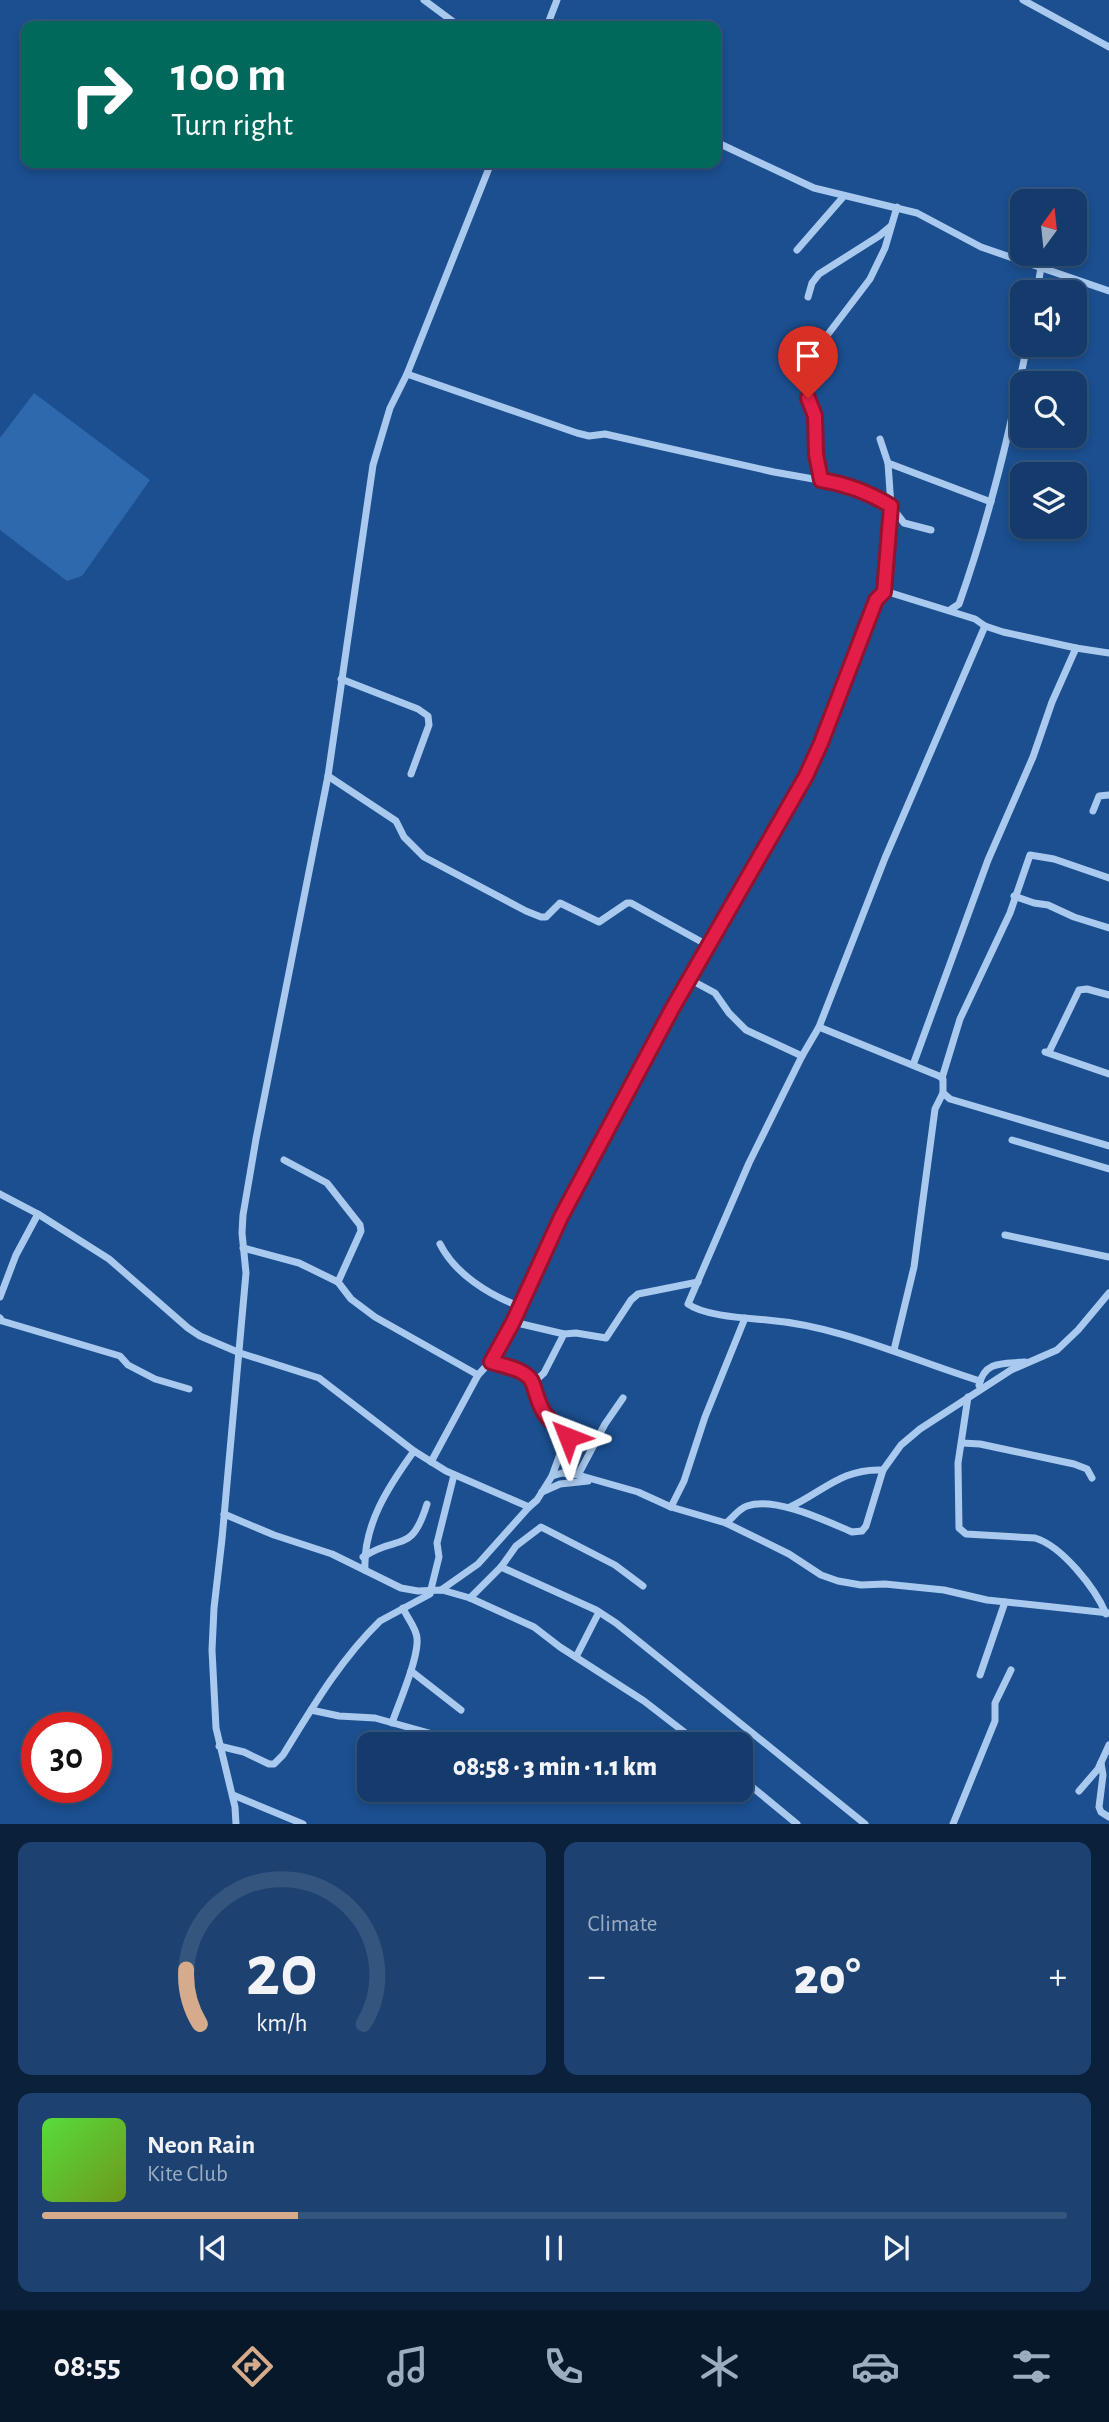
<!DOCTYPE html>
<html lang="en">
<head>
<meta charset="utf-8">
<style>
	:root { --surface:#143b6b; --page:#1d4271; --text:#f1f3f6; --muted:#9dadc1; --line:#33557e; --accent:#d6ab8b }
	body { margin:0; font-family:"Alegreya Sans",sans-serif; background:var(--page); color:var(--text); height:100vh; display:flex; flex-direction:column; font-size:26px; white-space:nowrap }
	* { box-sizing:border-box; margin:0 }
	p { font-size:23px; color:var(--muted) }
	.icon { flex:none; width:38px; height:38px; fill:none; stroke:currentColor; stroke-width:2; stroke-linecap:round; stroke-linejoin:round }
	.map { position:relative; height:1824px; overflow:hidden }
	.drawer { display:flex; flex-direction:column; gap:18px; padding:18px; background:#0b203b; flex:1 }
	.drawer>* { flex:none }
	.banner { position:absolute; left:21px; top:21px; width:700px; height:147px; border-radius:14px; box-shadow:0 4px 10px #0003,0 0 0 2px var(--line); background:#00695c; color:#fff; overflow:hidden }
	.needle { width:46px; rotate:15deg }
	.tools { position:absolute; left:1010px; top:189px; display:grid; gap:14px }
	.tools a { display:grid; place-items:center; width:77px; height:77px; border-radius:14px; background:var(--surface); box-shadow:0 4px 10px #0003,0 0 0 2px var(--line); font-size:35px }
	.speed { position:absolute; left:21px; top:1712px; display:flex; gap:14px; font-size:35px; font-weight:700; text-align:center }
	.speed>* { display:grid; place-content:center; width:91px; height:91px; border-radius:50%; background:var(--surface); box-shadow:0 4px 10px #0003,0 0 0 2px var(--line); line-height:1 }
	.speed .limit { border:10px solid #d22; background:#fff; color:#111 }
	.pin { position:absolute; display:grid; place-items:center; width:60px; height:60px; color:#fff; margin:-72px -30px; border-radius:50% 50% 50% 0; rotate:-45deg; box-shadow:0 0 7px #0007 }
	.pin .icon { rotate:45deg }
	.me { position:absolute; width:77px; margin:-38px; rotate:315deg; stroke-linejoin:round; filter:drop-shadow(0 0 5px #0008) }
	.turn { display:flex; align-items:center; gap:24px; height:147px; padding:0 35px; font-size:32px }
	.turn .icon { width:91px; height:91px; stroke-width:2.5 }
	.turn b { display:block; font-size:49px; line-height:60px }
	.big { font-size:52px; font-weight:800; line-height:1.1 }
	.drawer .card { flex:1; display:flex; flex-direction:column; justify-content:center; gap:10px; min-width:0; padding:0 24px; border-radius:14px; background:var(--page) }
	.drawer .dial { align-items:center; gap:0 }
	.dial svg { height:182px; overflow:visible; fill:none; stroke:var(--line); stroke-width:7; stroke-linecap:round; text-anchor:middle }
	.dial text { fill:var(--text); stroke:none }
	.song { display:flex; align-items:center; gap:21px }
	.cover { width:84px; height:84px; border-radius:10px; background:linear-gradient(135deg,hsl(110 70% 55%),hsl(80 70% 35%)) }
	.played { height:7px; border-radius:4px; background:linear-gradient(90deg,var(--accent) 25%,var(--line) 25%) }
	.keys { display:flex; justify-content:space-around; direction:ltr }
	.heat { display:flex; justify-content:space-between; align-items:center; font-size:38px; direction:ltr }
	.drawer .tiles { flex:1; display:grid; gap:18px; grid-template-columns:1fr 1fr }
	.card:last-child { grid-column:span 2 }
	.trip { position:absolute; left:357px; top:1732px; width:396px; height:70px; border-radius:14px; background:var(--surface); box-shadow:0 4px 10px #0003,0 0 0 2px var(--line); font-weight:800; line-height:70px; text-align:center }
	.tab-bar { display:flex; height:112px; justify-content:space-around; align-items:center; background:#08182b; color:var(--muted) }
	.tab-bar .icon { width:49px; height:49px }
	.tab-bar .selected { color:var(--accent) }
	.tab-bar b { font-size:32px; color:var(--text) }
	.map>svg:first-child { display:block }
	.green { fill:#2e69ad }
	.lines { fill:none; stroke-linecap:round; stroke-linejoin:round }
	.minor { stroke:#a9c9ee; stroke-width:7 }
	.route-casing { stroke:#92132f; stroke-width:18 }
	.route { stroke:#e11d48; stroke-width:12 }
</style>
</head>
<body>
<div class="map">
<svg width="1109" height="1824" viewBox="0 0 1109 1824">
	<rect width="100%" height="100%" fill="#1b4f8f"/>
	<polygon class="green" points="34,393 150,480 82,576 67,581 0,530 0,438"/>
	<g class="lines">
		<g class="minor">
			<polyline points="424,0 459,26"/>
			<polyline points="1023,0 1109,47"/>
			<polyline points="547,26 557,0"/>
			<polyline points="716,142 814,188 917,213 981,247 1109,291"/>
			<polyline points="797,250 844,196"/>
			<polyline points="1037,292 1041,267"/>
			<polyline points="808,297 812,283 819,274 879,236 891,226"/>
			<polyline points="407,374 577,433 589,436 605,434 774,472 847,485 868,493 891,506 904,523 931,530"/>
			<polyline points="880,439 888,463 991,502"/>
			<polyline points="821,480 816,454 815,413 807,394 809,376 822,342 870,279 885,248 897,207"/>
			<polyline points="884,591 891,506 888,463"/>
			<path d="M950,610L959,604C989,519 1010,433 1027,345"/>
			<polyline points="341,679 418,709 428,716 429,725 411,774"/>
			<polyline points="328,776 396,821 404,837 424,857 526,911 541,917 546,917 560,903 599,922 627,903 631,903 709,946"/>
			<polyline points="1093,811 1099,796 1109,795"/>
			<polyline points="1014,896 1034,903 1048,905 1074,917 1109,928"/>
			<polyline points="689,979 715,993 729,1013 746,1030 802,1056"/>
			<polyline points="1109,995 1087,989 1079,990 1049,1052 1045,1052 1109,1074"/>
			<polyline points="819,1027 939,1076 943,1079 943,1093 950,1099 1109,1146"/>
			<polyline points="913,1065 988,860 1033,757 1052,702 1076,648"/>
			<polyline points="942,1078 960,1019 1010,913 1030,855 1054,859 1109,878"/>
			<polyline points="1012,1140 1109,1169"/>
			<polyline points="284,1160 327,1183 360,1225 361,1231 338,1282"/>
			<polyline points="0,1194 38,1214 109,1259 188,1328 200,1336 240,1353 319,1378 414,1451 446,1471 529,1507 537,1500 552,1476 562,1473 578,1475 638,1492 671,1507 726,1523 789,1554 821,1575 838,1581 861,1585 885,1584 944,1590 987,1600 1109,1613"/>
			<polyline points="1005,1235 1109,1257"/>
			<path d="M440,1244C455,1274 489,1295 521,1307"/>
			<polyline points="243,1248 299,1263 338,1282 351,1299 375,1317 478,1375"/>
			<polyline points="0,1297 16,1255 38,1214"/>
			<polyline points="0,1318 2,1321 120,1356 128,1365 155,1379 189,1389"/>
			<polyline points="513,1322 564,1334"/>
			<polyline points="894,1350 914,1267 935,1109 943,1093"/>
			<path d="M491,1361C502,1365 518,1368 527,1376C535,1382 534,1393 538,1402C545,1417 555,1425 567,1435L552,1476"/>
			<path d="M980,1381C909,1359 841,1326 767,1320C746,1318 704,1316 688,1304L749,1163L802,1056L819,1027L885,858L985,626"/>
			<polyline points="533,1383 544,1373 564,1334 576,1333 606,1338 631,1300 638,1294 698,1282"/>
			<path d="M979,1385C985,1360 1003,1364 1025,1362"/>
			<path d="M968,1397L958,1463L959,1528L966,1534L1035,1538C1062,1546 1096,1589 1106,1614"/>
			<polyline points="962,1443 980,1444 1074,1464 1087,1469 1092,1478"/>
			<polyline points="431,1462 478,1375 491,1361 513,1322 561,1217 672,1009 806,777 821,743 876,600 881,592 888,592 975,619 985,626 1003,632 1076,648 1109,653"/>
			<polyline points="578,1475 605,1424 623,1398"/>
			<polyline points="542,1492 560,1484 588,1481"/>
			<polyline points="671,1507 684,1481 705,1417 745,1318"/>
			<path d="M790,1507C824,1491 842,1468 883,1470"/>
			<polyline points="224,1514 274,1535 332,1554 401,1588 418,1591 442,1590 470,1598 534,1627 560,1647 644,1701 701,1745"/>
			<path d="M726,1523C733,1518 738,1509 747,1506C775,1496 826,1521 852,1532L862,1531L866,1526L883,1470L901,1445L920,1429L1011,1370L1057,1350L1078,1330L1109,1293"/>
			<path d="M363,1557C399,1533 411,1556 427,1504"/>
			<polyline points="501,1567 596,1610 616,1623 865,1824"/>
			<path d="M365,1570C363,1525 388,1487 414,1451"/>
			<polyline points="431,1589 439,1557 437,1543 454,1475"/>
			<polyline points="441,1590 478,1564 529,1507"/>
			<polyline points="470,1598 501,1567 516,1546 541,1527 615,1565 643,1586"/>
			<polyline points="576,1657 599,1612"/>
			<polyline points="411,1671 461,1710"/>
			<polyline points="980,1675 1005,1602"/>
			<polyline points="311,1710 339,1716 375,1718 429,1733"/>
			<path d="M392,1723C399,1703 419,1657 417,1638C416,1627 407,1618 403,1608"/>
			<path d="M219,1746L244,1752L269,1764H274L283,1755C312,1708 340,1660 380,1621L430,1594"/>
			<polyline points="1101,1763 1103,1775 1099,1807 1101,1812 1109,1817"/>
			<polyline points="740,1777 797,1824"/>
			<polyline points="1079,1791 1098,1769 1109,1745"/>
			<polyline points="233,1795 303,1824"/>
			<polyline points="236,1824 235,1807 216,1728 212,1650 214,1608 222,1539 246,1273 242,1233 243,1215 256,1139 328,776 373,465 390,408 407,374 491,163"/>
			<polyline points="953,1824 995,1721 995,1703 1011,1670"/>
		</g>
	</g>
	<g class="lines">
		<g class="route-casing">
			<path id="route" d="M568,1437C563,1429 552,1424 545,1414C538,1404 537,1395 533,1384C528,1369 503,1366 491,1362L513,1322L561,1217L672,1009L806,776L821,743L876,600L884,592L891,506C868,492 847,484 821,480L816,454L815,416L808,398"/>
		</g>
		<use href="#route" class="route"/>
	</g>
</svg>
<div class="tools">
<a><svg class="needle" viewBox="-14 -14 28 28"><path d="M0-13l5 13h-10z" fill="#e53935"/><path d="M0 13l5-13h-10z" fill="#9dadc1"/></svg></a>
<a><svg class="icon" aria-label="sound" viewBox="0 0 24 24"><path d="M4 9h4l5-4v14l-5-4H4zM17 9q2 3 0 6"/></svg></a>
<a><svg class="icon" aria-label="search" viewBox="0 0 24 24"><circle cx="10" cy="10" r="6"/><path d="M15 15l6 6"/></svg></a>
<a><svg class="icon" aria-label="layers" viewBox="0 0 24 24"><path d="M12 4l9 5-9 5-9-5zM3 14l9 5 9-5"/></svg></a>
</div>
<div class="speed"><div class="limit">30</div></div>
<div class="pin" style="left:808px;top:398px;background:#d93025"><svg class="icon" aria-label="arrive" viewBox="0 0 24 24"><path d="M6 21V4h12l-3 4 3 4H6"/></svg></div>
<svg class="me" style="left:568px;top:1437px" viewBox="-20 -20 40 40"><path d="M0-17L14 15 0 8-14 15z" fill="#e11d48" stroke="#fff" stroke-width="4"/></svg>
<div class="trip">08:58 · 3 min · 1.1 km</div>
<div class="banner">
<div class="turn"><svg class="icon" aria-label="right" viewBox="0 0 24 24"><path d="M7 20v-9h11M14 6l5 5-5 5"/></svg><div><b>100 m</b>Turn right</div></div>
</div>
</div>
<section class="drawer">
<div class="tiles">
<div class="card dial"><svg viewBox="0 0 100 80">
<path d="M14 69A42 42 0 1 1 86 69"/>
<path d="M14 69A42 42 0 0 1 8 45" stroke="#d6ab8b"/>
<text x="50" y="56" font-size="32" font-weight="700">20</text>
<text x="50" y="72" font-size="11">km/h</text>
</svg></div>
<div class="card"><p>Climate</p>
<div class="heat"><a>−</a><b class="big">20°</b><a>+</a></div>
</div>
<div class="card">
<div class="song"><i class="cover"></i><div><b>Neon Rain</b><p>Kite Club</p></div></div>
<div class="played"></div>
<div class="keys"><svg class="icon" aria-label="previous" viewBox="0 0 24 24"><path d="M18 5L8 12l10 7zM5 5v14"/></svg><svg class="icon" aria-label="pause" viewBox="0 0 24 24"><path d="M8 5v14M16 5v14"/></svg><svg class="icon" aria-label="next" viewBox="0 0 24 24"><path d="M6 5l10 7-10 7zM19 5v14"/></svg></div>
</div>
</div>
</section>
<nav class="tab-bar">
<b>08:55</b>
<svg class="icon selected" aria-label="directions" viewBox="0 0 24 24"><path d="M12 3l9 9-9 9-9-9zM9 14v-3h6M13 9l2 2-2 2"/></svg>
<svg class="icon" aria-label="music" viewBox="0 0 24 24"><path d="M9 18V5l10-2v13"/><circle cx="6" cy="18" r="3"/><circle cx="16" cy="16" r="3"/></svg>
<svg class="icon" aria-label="phone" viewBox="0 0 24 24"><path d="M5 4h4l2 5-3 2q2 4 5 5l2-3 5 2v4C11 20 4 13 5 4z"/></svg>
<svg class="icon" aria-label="climate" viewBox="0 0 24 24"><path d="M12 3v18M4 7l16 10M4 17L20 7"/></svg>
<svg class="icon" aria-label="car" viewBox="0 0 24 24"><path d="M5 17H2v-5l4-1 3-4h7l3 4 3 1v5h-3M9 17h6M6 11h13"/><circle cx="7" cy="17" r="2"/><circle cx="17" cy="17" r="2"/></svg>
<svg class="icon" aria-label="filters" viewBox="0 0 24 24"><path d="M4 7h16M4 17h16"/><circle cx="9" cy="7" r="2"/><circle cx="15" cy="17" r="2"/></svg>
</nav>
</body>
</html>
